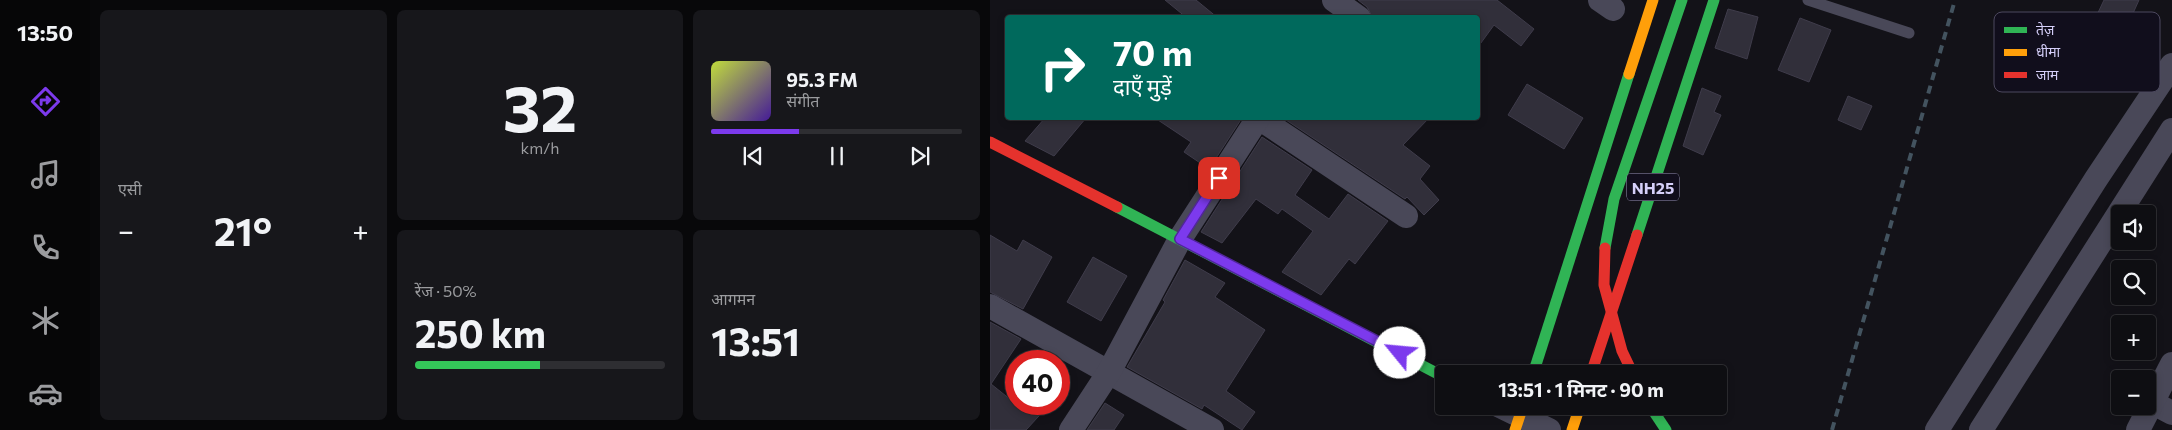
<!DOCTYPE html>
<html lang="hi">
<head>
<meta charset="utf-8">
<style>
	:root { --surface:#0e0e12; --page:#17171b; --text:#f1f3f6; --muted:#9b9c9f; --line:#2e2e32; --accent:#7c3aed }
	body { margin:0; font-family:Commissioner,"Noto Sans Devanagari",sans-serif; background:var(--page); color:var(--text); height:100vh; display:flex; flex-direction:column; font-size:19px; white-space:nowrap }
	* { box-sizing:border-box; margin:0 }
	p { font-size:16px; color:var(--muted) }
	.icon { flex:none; width:28px; height:28px; fill:none; stroke:currentColor; stroke-width:2; stroke-linecap:round; stroke-linejoin:round }
	.map { position:relative; flex:1; overflow:hidden }
	.panel { display:flex; flex-direction:column; gap:10px; padding:10px; background:#08080a; width:900px }
	.panel>* { flex:none }
	.top-card { position:absolute; left:15px; top:15px; width:475px; height:105px; border-radius:5px; box-shadow:0 2px 8px #0003,0 0 0 1px var(--line); background:#00695c; color:#fff; overflow:hidden }
	.fabs { position:absolute; left:1121px; top:205px; display:grid; gap:10px }
	.fabs a { display:grid; place-items:center; width:45px; height:45px; border-radius:5px; background:var(--surface); box-shadow:0 2px 8px #0003,0 0 0 1px var(--line); font-size:25px }
	.speed { position:absolute; left:15px; top:350px; display:flex; gap:10px; font-size:25px; font-weight:700; text-align:center }
	.speed>* { display:grid; place-content:center; width:65px; height:65px; border-radius:50%; background:var(--surface); box-shadow:0 2px 8px #0003,0 0 0 1px var(--line); line-height:1 }
	.speed .limit { border:8px solid #d22; background:#fff; color:#111 }
	.pin { position:absolute; display:grid; place-items:center; width:42px; height:42px; color:#fff; margin:-21px; border-radius:10px; box-shadow:0 2px 8px #0006 }
	.me { position:absolute; width:55px; margin:-28px; rotate:298deg; stroke-linejoin:round; filter:drop-shadow(0 0 4px #0008) }
	.turn { display:flex; align-items:center; gap:18px; height:105px; padding:0 25px; font-size:22px }
	.turn .icon { width:65px; height:65px; stroke-width:2.5 }
	.turn b { display:block; font-size:35px; line-height:42px }
	.big { font-size:38px; font-weight:700; line-height:1.1 }
	.panel .widget { flex:1; display:flex; flex-direction:column; justify-content:center; gap:8px; min-width:0; padding:0 18px; border-radius:8px; background:var(--page) }
	.panel .dial { align-items:center; gap:0 }
	.dial b { font-size:65px; line-height:1 }
	.song { display:flex; align-items:center; gap:15px }
	.cover { width:60px; height:60px; border-radius:8px; background:linear-gradient(135deg,hsl(70 70% 55%),hsl(260 70% 35%)) }
	.played { height:5px; border-radius:2px; background:linear-gradient(90deg,var(--accent) 35%,var(--line) 35%) }
	.keys { display:flex; justify-content:space-around; direction:ltr }
	.heat { display:flex; justify-content:space-between; align-items:center; font-size:28px; direction:ltr }
	.charge { height:8px; border-radius:4px; background:linear-gradient(90deg,#34c759 50%,var(--line) 0) }
	.panel .tiles { flex:1; display:grid; gap:10px; grid-template-columns:repeat(3,1fr) }
	.widget:first-child { grid-row:span 2 }
	.trip { position:absolute; left:445px; top:365px; width:292px; height:50px; border-radius:5px; background:var(--surface); box-shadow:0 2px 8px #0003,0 0 0 1px var(--line); font-weight:700; line-height:50px; text-align:center }
	main { display:flex; flex:1; min-height:0 }
	.tabs { display:flex; flex-direction:column; width:90px; justify-content:space-around; align-items:center; background:#060607; color:var(--muted) }
	.tabs .icon { width:35px; height:35px }
	.tabs .on { color:var(--accent) }
	.tabs b { font-size:22px; color:var(--text) }
	.map>svg:first-child { display:block }
	.building { fill:#312f3a; stroke:#3f3c4b }
	.lines { fill:none; stroke-linecap:round; stroke-linejoin:round }
	.lane { stroke:#494858; stroke-width:11 }
	.street { stroke:#494858; stroke-width:24 }
	.fast { stroke:#30b455; stroke-width:11 }
	.slow { stroke:#ff9f0a; stroke-width:11 }
	.jam { stroke:#e5322d; stroke-width:11 }
	.rail { stroke:#43535f; stroke-width:4; stroke-dasharray:8 6; stroke-linecap:butt }
	.fast-bridge { stroke:#30b455; stroke-width:11 }
	.jam-bridge { stroke:#e5322d; stroke-width:11 }
	.route-casing { stroke:#51269a; stroke-width:12 }
	.route { stroke:#7c3aed; stroke-width:9 }
	.labels { text-anchor:middle; dominant-baseline:central; stroke-width:4; stroke-linejoin:round; paint-order:stroke }
	.shield { fill:#110e1c; stroke:#9a95b7; stroke-width:1 }
	.shield-label { font-size:16px; font-weight:bold; fill:#d5cff9 }
	.key { fill:#110e1c; stroke:#4c485e; stroke-width:1 }
	.key-label { font-size:14px; fill:#d5cff9 }
</style>
</head>
<body>
<main>
<nav class="tabs">
<b>13:50</b>
<svg class="icon on" aria-label="directions" viewBox="0 0 24 24"><path d="M12 3l9 9-9 9-9-9zM9 14v-3h6M13 9l2 2-2 2"/></svg>
<svg class="icon" aria-label="music" viewBox="0 0 24 24"><path d="M9 18V5l10-2v13"/><circle cx="6" cy="18" r="3"/><circle cx="16" cy="16" r="3"/></svg>
<svg class="icon" aria-label="phone" viewBox="0 0 24 24"><path d="M5 4h4l2 5-3 2q2 4 5 5l2-3 5 2v4C11 20 4 13 5 4z"/></svg>
<svg class="icon" aria-label="climate" viewBox="0 0 24 24"><path d="M12 3v18M4 7l16 10M4 17L20 7"/></svg>
<svg class="icon" aria-label="car" viewBox="0 0 24 24"><path d="M5 17H2v-5l4-1 3-4h7l3 4 3 1v5h-3M9 17h6M6 11h13"/><circle cx="7" cy="17" r="2"/><circle cx="17" cy="17" r="2"/></svg>
</nav>
<section class="panel">
<div class="tiles">
<div class="widget"><p>एसी</p>
<div class="heat"><a>−</a><b class="big">21°</b><a>+</a></div>
</div>
<div class="widget dial"><b>32</b><p>km/h</p></div>
<div class="widget">
<div class="song"><i class="cover"></i><div><b>95.3 FM</b><p>संगीत</p></div></div>
<div class="played"></div>
<div class="keys"><svg class="icon" aria-label="previous" viewBox="0 0 24 24"><path d="M18 5L8 12l10 7zM5 5v14"/></svg><svg class="icon" aria-label="pause" viewBox="0 0 24 24"><path d="M8 5v14M16 5v14"/></svg><svg class="icon" aria-label="next" viewBox="0 0 24 24"><path d="M6 5l10 7-10 7zM19 5v14"/></svg></div>
</div>
<div class="widget"><p>रेंज · 50%</p><b class="big">250 km</b><div class="charge"></div></div>
<div class="widget"><p>आगमन</p><b class="big">13:51</b></div>
</div>
</section>
<div class="map">
<svg width="1182" height="430" viewBox="0 0 1182 430">
	<rect width="100%" height="100%" fill="#131218"/>
	<g class="building">
		<polygon points="175,0 206,0 228,18 197,18"/>
		<polygon points="368,0 507,0 544,29 531,46 504,25 488,47 488,18 383,18 377,7"/>
		<polygon points="1114,0 1149,0 1135,31 1106,17"/>
		<polygon points="738,9 768,17 757,59 725,48"/>
		<polygon points="810,18 841,30 819,82 788,70"/>
		<polygon points="537,84 593,118 574,149 518,115"/>
		<polygon points="712,88 731,96 724,112 731,115 713,155 693,146"/>
		<polygon points="858,96 882,106 871,130 848,120"/>
		<polygon points="55,118 96,118 64,156 35,141"/>
		<polygon points="165,118 252,118 219,169 194,152 201,142"/>
		<polygon points="293,118 439,118 413,145 440,166 430,179 449,200 434,215 417,197 415,199"/>
		<polygon points="272,137 322,170 305,195 339,219 358,194 398,221 365,264 359,259 331,295 292,272 323,231 292,209 288,214 266,199 232,243 211,232"/>
		<polygon points="0,235 27,251 33,240 62,257 33,309 0,292"/>
		<polygon points="103,257 137,276 111,321 77,302"/>
		<polygon points="195,260 235,283 225,297 275,330 236,391 265,412 252,430 214,405 212,409 137,367 175,302 173,300"/>
		<polygon points="0,322 31,339 1,384 26,404 60,404 36,430 0,430"/>
		<polygon points="115,403 134,415 124,430 97,430"/>
	</g>
	<g class="lines">
		<polyline class="lane" points="818,0 919,33"/>
		<g class="street">
			<polyline points="344,0 369,18"/>
			<polyline points="610,0 623,9"/>
			<polyline points="269,118 416,216"/>
			<polyline points="0,306 222,430"/>
			<polyline points="1163,403 1182,413"/>
			<polyline points="510,406 559,430"/>
			<polyline points="81,430 119,372 190,239 268,118"/>
			<polyline points="947,430 1106,179 1182,65"/>
			<polyline points="991,430 1182,130"/>
			<polyline points="1148,430 1182,364"/>
		</g>
		<g class="fast">
			<polyline points="127,207 454,377"/>
			<polyline points="647,235 724,0"/>
			<polyline points="543,374 639,74"/>
			<polyline points="660,406 676,430"/>
		</g>
		<g class="slow">
			<polyline points="639,74 663,0"/>
			<polyline points="525,430 533,406"/>
			<polyline points="582,430 590,406"/>
		</g>
		<g class="jam">
			<polyline points="0,142 127,207"/>
			<polyline points="601,374 647,235"/>
		</g>
		<polyline class="rail" points="842,430 965,0"/>
		<polyline class="fast-bridge" points="615,248 624,199 692,0"/>
		<polyline class="jam-bridge" points="615,248 614,285 632,351 643,374"/>
	</g>
	<g class="lines">
		<g class="route-casing">
			<polyline id="route" points="229,178 190,239 410,353"/>
		</g>
		<use href="#route" class="route"/>
	</g>
	<g class="labels">
		<rect class="shield" x="637" y="173.5" width="52" height="27" rx="4"/>
		<g class="shield-label">
			<text x="663" y="187">NH25</text>
		</g>
	</g>
	<rect x="1004" y="12" width="166" height="80" rx="8" class="key"/>
	<rect x="1014" y="27" width="23" height="6" fill="#30b455"/>
	<rect x="1014" y="49" width="23" height="7" fill="#ff9f0a"/>
	<rect x="1014" y="72" width="23" height="6" fill="#e5322d"/>
	<g class="key-label">
		<text x="1046" y="35">तेज़</text>
		<text x="1046" y="57">धीमा</text>
		<text x="1046" y="80">जाम</text>
	</g>
</svg>
<div class="fabs">
<a><svg class="icon" aria-label="sound" viewBox="0 0 24 24"><path d="M4 9h4l5-4v14l-5-4H4zM17 9q2 3 0 6"/></svg></a>
<a><svg class="icon" aria-label="search" viewBox="0 0 24 24"><circle cx="10" cy="10" r="6"/><path d="M15 15l6 6"/></svg></a>
<a>+</a>
<a>−</a>
</div>
<div class="speed"><div class="limit">40</div></div>
<div class="pin" style="left:229px;top:178px;background:#d93025"><svg class="icon" aria-label="arrive" viewBox="0 0 24 24"><path d="M6 21V4h12l-3 4 3 4H6"/></svg></div>
<svg class="me" style="left:410px;top:353px" viewBox="-20 -20 40 40"><circle r="19" fill="#fff"/><path d="M0-13L10 11 0 6-10 11z" fill="#7c3aed"/></svg>
<div class="trip">13:51 · 1 मिनट · 90 m</div>
<div class="top-card">
<div class="turn"><svg class="icon" aria-label="right" viewBox="0 0 24 24"><path d="M7 20v-9h11M14 6l5 5-5 5"/></svg><div><b>70 m</b>दाएँ मुड़ें</div></div>
</div>
</div>
</main>
</body>
</html>
